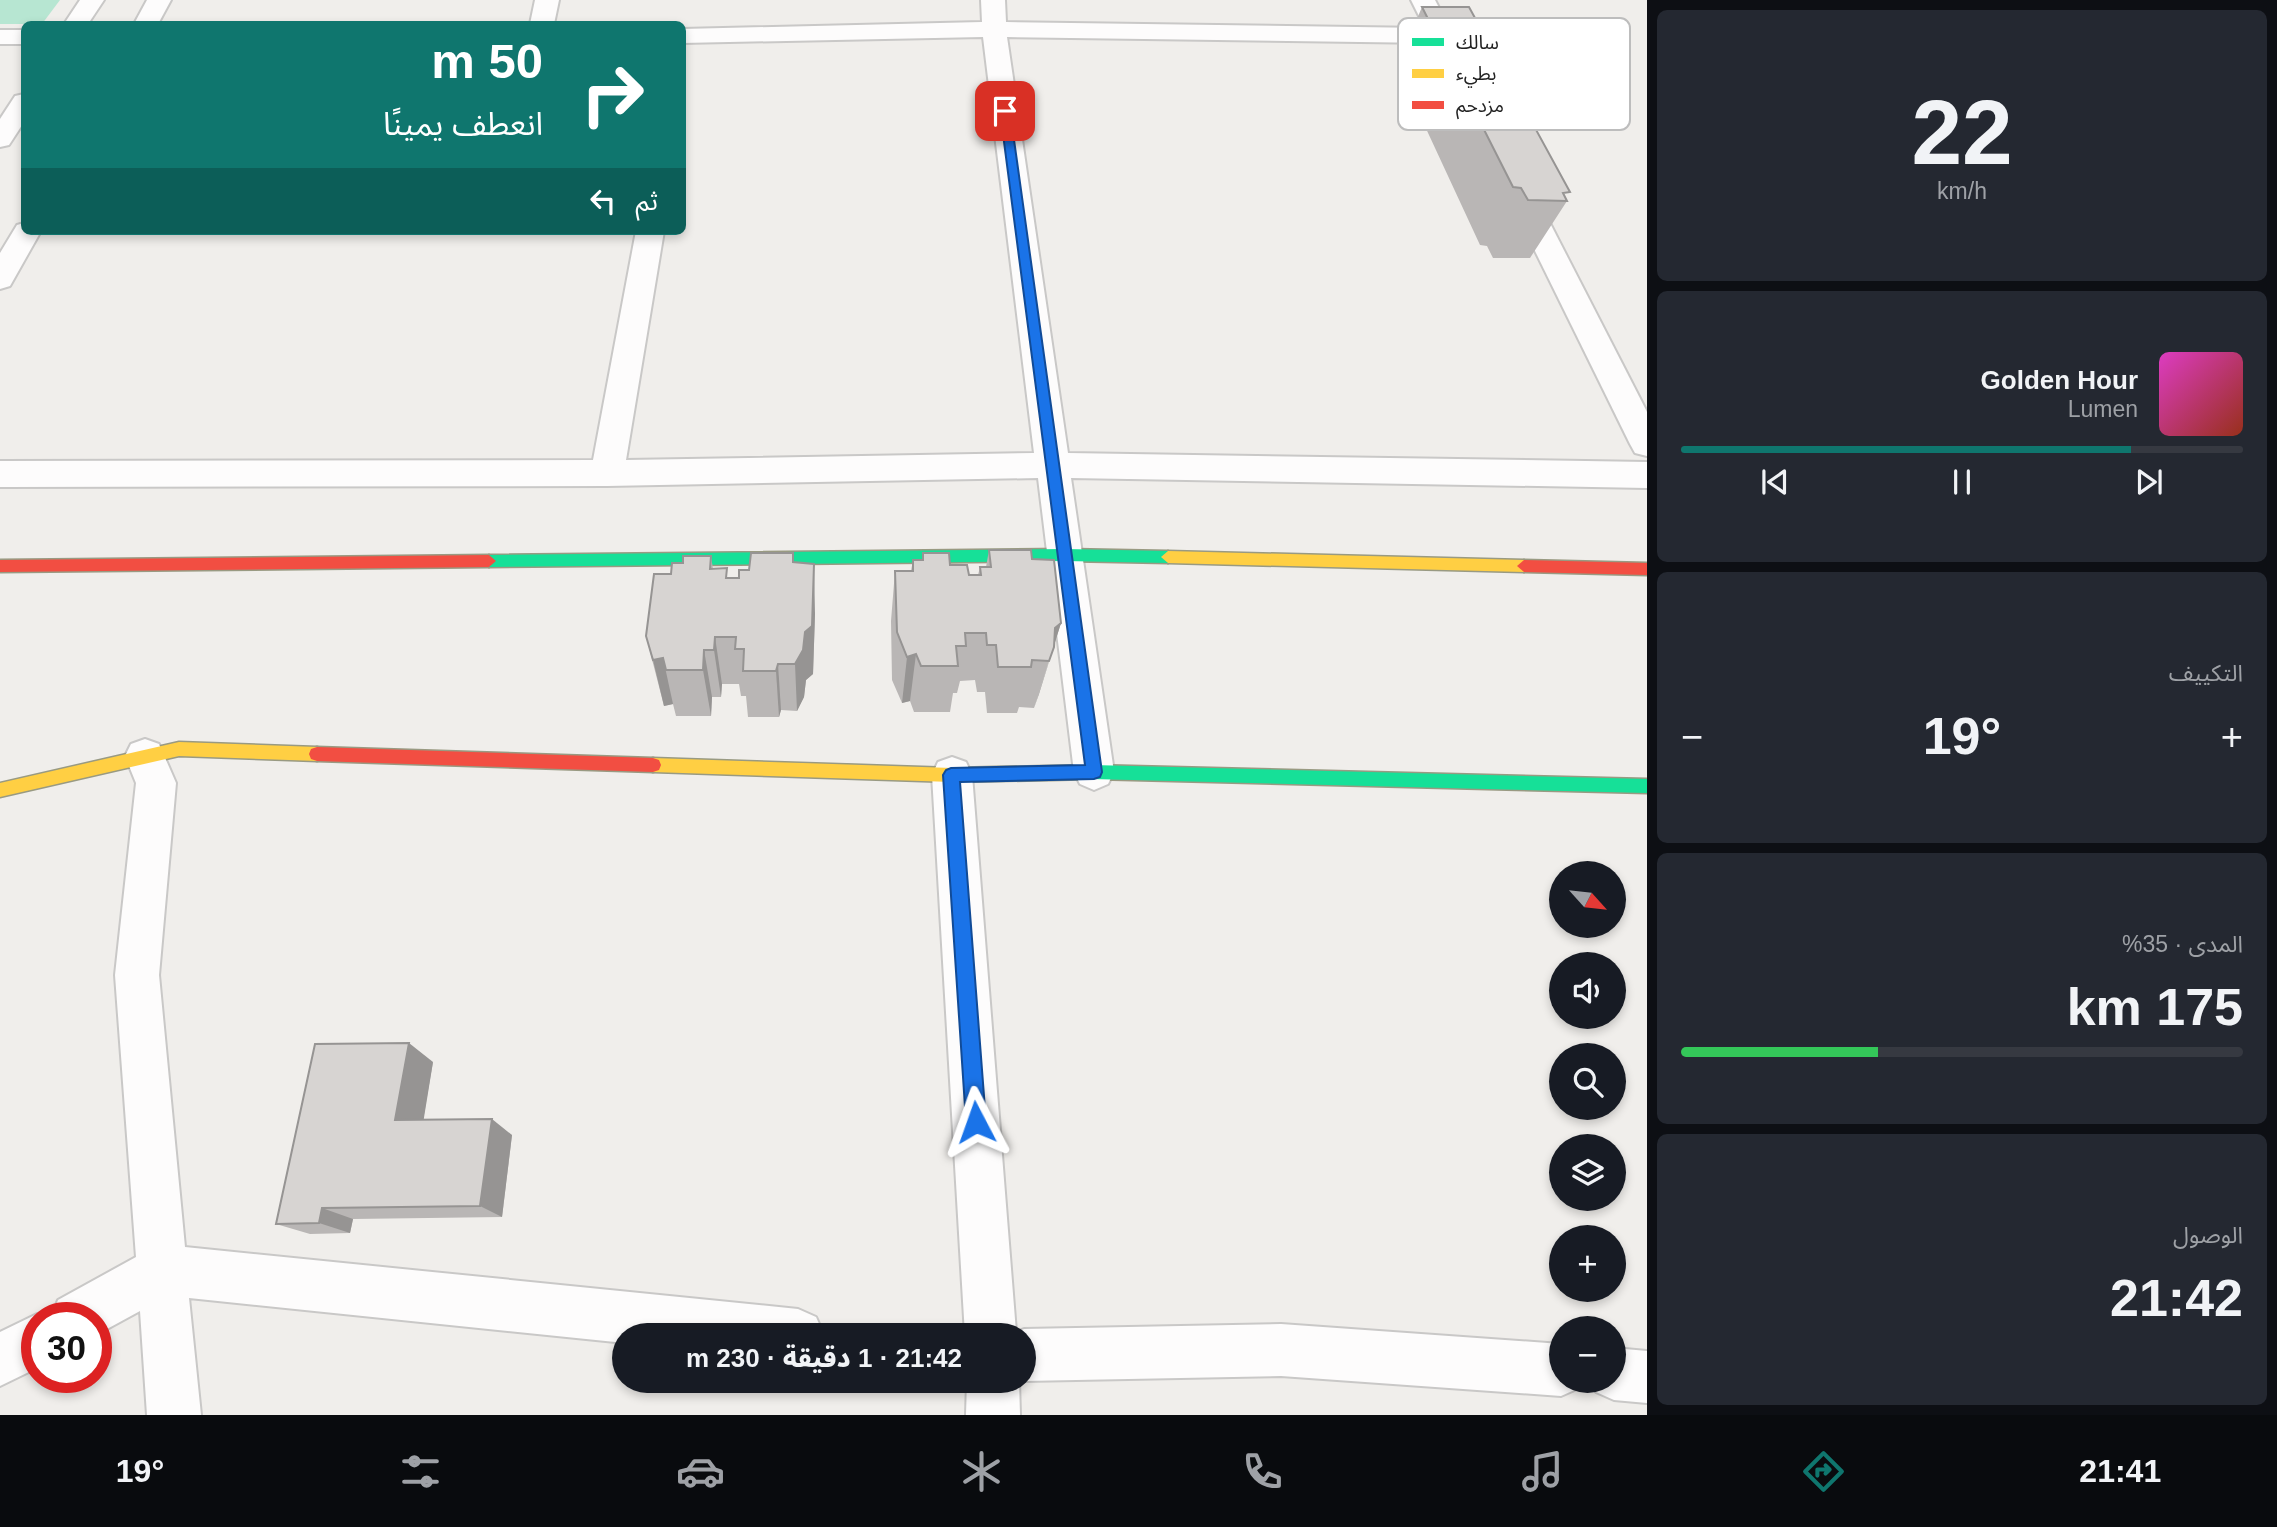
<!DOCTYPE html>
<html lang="ar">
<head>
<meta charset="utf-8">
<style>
	:root { --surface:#171b24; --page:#242831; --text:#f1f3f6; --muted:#9ea1a6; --line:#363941; --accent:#0f766e }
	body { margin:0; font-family:Arial,"Noto Sans Arabic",sans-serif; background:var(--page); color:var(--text); direction:rtl; height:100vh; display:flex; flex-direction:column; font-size:26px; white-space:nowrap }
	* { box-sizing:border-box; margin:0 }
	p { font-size:23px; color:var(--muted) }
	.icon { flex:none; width:38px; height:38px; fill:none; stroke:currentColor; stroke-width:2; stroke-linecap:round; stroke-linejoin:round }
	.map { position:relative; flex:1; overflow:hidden; direction:ltr }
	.details { display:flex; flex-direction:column; gap:10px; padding:10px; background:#0d0f14; width:630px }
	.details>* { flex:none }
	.top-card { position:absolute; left:21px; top:21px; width:665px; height:214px; border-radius:10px; box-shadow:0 4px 10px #0003; direction:rtl; background:#0f766e; color:#fff; overflow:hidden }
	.needle { width:46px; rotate:117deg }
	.tools { position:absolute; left:1549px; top:861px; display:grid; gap:14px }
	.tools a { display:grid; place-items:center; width:77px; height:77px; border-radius:50%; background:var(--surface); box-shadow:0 4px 10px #0003; font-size:35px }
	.speed { position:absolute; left:21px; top:1302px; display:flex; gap:14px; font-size:35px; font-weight:700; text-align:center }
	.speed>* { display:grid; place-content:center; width:91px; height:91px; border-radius:50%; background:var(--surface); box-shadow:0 4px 10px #0003; line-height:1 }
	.speed .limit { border:10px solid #d22; background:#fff; color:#111 }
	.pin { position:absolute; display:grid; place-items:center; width:60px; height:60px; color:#fff; margin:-30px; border-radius:14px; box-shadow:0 4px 10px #0006 }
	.me { position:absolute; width:77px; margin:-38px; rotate:356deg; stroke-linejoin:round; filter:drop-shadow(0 0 5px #0008) }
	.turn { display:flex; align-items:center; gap:24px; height:147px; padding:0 28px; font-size:32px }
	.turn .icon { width:91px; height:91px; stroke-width:2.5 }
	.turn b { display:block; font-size:49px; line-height:60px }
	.then { display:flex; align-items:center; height:66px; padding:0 28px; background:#0003; gap:14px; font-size:26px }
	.big { font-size:52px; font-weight:800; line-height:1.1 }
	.details .tile { flex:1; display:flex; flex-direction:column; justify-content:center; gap:10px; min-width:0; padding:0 24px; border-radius:10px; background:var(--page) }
	.details .dial { align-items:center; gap:0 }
	.dial b { font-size:91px; line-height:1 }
	.song { display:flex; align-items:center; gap:21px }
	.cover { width:84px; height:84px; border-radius:10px; background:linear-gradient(135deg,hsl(310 70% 55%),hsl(10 70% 35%)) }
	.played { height:7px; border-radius:4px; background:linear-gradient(90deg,var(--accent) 80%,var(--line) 80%) }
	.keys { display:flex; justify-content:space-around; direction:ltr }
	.heat { display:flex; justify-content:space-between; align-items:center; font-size:38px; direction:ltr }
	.charge { height:10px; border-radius:5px; background:linear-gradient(90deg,#34c759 35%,var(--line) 0) }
	.trip { position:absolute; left:612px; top:1323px; width:424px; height:70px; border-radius:35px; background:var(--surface); box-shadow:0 4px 10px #0003; font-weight:800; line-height:70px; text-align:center; direction:rtl }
	.dock { display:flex; height:112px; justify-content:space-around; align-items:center; background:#090b0e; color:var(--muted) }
	.dock .icon { width:49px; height:49px }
	.dock .active { color:var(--accent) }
	.dock b { font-size:32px; color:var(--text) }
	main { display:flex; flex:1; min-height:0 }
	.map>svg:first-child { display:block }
	.pitch { fill:#b7e6d2 }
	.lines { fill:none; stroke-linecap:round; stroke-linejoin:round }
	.street-casing { stroke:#c9c8c7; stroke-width:4 }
	.fast-casing { stroke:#999a82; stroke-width:3 }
	.slow-casing { stroke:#999a82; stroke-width:3 }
	.jam-casing { stroke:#999a82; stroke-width:3 }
	.street { fill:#fdfcfc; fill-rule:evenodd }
	.fast { fill:#16e098; fill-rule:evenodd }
	.slow { fill:#ffcf43; fill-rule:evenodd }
	.jam { fill:#f24e42; fill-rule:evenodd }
	.wall { fill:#b9b6b5 }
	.shaded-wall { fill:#969493 }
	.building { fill:#d7d4d2; stroke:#969493; stroke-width:2 }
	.route { fill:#1a73e8; stroke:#114b97; stroke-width:2 }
	.key { fill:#fff; stroke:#bdbdbd; stroke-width:2 }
	.key-label { font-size:19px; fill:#222 }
</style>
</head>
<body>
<main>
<section class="details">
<div class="tile dial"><b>22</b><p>km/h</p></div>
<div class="tile">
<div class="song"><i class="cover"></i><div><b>Golden Hour</b><p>Lumen</p></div></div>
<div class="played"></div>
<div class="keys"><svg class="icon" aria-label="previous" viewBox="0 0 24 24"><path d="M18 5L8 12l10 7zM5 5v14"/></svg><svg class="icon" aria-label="pause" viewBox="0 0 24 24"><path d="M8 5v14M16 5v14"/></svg><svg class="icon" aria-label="next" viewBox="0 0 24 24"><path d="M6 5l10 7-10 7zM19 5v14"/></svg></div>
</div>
<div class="tile"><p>التكييف</p>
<div class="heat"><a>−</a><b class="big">19°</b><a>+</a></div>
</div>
<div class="tile"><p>المدى · 35%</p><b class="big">175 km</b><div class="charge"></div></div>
<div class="tile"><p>الوصول</p><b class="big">21:42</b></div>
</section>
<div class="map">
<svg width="1647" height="1415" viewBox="0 0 1647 1415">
	<rect width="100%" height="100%" fill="#f0eeeb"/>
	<polygon class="pitch" points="0,0 60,0 42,24 0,24"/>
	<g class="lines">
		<g class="street-casing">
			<g id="street">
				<polygon points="80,0 104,0 88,24 64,24"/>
				<polygon points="147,0 171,0 158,24 134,24"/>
				<polygon points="535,0 559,0 554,24 530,24"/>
				<polygon points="981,0 1005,0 1006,22 1425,28 1411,0 1435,0 1450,29 1614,31 1617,36 1614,41 1605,43 1457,43 1463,54 1459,59 1450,62 1441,59 1432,43 1007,37 1068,453 1647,462 1647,488 1071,478 1114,772 1108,784 1094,790 1080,784 1074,772 1038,478 607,486 0,487 0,461 593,460 636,231 664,231 626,460 1034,453 983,37 682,43 682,29 982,22"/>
				<rect x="0" y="30" width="24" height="14"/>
				<polygon points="24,94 24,122 9,145 0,147 0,119 15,96"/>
				<polygon points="1520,183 1530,186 1534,192 1647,412 1647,456 1635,453 1630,444 1506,192 1510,186"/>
				<polygon points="24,223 24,231 41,231 10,286 0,289 0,253 17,225"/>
				<polygon points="145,739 159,744 176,783 159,975 185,1247 798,1309 816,1317 824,1335 625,1335 625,1343 189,1298 201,1415 147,1415 140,1311 96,1335 96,1318 51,1318 58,1300 136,1257 115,975 136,783 125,756 131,744"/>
				<polygon points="952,757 966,762 972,775 1016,1332 1024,1329 1281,1324 1561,1344 1561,1381 1583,1381 1579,1388 1561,1396 1281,1376 1024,1381 1024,1335 965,1335 932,775 938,762"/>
				<polygon points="37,1314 46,1318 37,1318 37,1368 0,1386 0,1332"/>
				<polygon points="1614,1348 1647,1351 1647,1403 1614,1400 1596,1392 1591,1381 1614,1381"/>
				<polygon points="967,1381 1019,1381 1020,1415 966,1415"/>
			</g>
		</g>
		<g class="fast-casing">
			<g id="fast">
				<polygon points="1065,549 1168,551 1175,557 1168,563 1065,561 489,567 482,561 489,555"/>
				<polygon points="1092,765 1647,779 1647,793 1092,779 1086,777 1084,772 1086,767"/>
			</g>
		</g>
		<g class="slow-casing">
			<g id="slow">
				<polygon points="1168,551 1524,560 1531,566 1524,572 1168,563 1161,557"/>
				<polygon points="179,742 317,747 323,749 325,754 323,759 317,761 179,756 0,797 0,783"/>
				<polygon points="653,758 952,768 1092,765 1098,767 1100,772 1098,777 1092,779 952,782 653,772 647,770 645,765 647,760"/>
			</g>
		</g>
		<g class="jam-casing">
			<g id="jam">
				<polygon points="489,555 496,561 489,567 0,572 0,560"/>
				<polygon points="1524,560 1647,563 1647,575 1524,572 1517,566"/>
				<polygon points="317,747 653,758 659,760 661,765 659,770 653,772 317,761 311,759 309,754 311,749"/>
			</g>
		</g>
		<use href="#street" class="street"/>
		<use href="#fast" class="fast"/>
		<use href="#slow" class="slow"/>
		<use href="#jam" class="jam"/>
	</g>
	<g class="wall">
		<polygon points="1422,7 1567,201 1530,258 1493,258 1487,246 1480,245 1397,66"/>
		<polygon points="989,550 1032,559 1061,623 1034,708 1019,707 1017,713 987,713 985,692 977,692 975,680 960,681 957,693 953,693 950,712 914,712 910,701 902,703 892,680 891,621 895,571 911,571 913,560 922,560 923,553 969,575 978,575 980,567 986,567"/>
		<polygon points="711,556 713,569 728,578 739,578 749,570 793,562 815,614 813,674 806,680 804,697 797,711 781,710 779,717 748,717 746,696 741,696 739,684 722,684 721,697 712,697 711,716 676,716 673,704 664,706 646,636 671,574 683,563"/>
		<polygon points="433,1062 423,1120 512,1135 502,1217 353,1219 350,1233 310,1234 276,1224"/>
	</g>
	<g class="shaded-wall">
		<polygon points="814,564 815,614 813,674 806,680 804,697 797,711 795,664 805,632"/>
		<polygon points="1061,623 1039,694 1034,708 1049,661 1055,628"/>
		<polygon points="715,637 722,684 721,697 714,650"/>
		<polygon points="704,650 712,697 711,716 703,670"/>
		<polygon points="916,654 910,701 902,703 907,657"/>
		<polygon points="663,658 673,704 664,706 653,660"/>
		<polygon points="778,664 781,710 779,717 776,671"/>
		<polygon points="409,1043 433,1062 421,1136 395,1120"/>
		<polygon points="492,1119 512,1135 502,1217 480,1206"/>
		<polygon points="322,1208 353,1219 350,1233 319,1223"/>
	</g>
	<g class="building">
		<polygon points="1422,7 1469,7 1570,192 1563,193 1567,201 1528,200 1521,188 1513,187"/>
		<polygon points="989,550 1031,550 1032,559 1054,560 1061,623 1055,628 1054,647 1049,661 1032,660 1031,667 998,667 996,645 987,645 986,633 965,633 966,646 956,646 958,666 921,666 916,654 907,657 897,632 895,571 913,571 913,560 923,560 923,553 949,553 950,565 967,565 969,575 981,575 980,567 991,567"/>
		<polygon points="751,553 793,553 793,562 814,564 812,626 805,632 803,650 795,664 778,664 776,671 743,671 744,649 735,649 736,637 715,637 714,650 704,650 703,670 666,670 663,658 653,660 646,636 654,574 671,574 672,563 683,563 683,556 711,556 710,569 727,568 726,578 739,578 739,570 749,570"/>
		<polygon points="409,1043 395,1120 492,1119 480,1206 322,1208 319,1223 276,1224 315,1044"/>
	</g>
	<polygon class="route" points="1005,108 1010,111 1102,772 1100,777 1094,779 960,782 986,1122 983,1129 976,1131 969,1129 966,1122 943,775 946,770 951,768 1085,765 1000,111"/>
	<rect x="1398" y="18" width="232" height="112" rx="10" class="key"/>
	<rect x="1412" y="38" width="32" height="8" fill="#16e098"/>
	<rect x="1412" y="69" width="32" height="9" fill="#ffcf43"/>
	<rect x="1412" y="101" width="32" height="8" fill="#f24e42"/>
	<g class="key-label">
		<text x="1456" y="49">سالك</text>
		<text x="1456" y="80">بطيء</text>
		<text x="1456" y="112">مزدحم</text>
	</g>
</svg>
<div class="tools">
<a><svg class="needle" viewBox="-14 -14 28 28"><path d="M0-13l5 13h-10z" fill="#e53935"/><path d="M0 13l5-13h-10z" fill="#9ea1a6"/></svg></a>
<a><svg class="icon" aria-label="sound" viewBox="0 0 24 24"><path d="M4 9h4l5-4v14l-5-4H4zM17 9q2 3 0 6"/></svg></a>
<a><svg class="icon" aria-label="search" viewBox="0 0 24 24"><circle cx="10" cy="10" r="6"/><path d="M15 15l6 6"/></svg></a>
<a><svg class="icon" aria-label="layers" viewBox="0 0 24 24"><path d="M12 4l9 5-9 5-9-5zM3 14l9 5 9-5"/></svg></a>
<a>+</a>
<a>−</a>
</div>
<div class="speed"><div class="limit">30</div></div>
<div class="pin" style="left:1005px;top:111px;background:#d93025"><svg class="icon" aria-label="arrive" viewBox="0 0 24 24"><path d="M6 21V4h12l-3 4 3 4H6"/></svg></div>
<svg class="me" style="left:976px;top:1122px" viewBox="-20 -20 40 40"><path d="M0-17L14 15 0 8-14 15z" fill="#1a73e8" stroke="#fff" stroke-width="4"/></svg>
<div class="trip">21:42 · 1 دقيقة · 230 m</div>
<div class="top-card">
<div class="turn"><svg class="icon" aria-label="right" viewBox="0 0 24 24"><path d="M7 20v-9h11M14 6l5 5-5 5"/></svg><div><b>50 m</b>انعطف يمينًا</div></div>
<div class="then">ثم<svg class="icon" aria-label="left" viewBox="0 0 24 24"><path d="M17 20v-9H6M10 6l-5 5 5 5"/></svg></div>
</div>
</div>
</main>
<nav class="dock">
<b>21:41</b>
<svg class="icon active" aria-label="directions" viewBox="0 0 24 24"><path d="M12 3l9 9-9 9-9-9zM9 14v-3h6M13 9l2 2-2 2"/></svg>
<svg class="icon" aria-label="music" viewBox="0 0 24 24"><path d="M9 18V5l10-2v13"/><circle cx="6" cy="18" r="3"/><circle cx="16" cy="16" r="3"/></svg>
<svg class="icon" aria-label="phone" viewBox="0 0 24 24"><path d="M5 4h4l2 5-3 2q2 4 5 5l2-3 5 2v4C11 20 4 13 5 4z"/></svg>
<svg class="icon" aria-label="climate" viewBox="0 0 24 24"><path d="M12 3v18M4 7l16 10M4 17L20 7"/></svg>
<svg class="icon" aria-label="car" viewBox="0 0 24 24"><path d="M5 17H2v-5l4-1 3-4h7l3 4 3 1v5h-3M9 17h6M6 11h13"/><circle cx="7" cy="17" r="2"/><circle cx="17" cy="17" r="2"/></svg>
<svg class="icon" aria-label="filters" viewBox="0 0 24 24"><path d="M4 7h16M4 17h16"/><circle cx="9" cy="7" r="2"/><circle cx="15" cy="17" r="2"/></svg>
<b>19°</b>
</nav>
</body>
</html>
